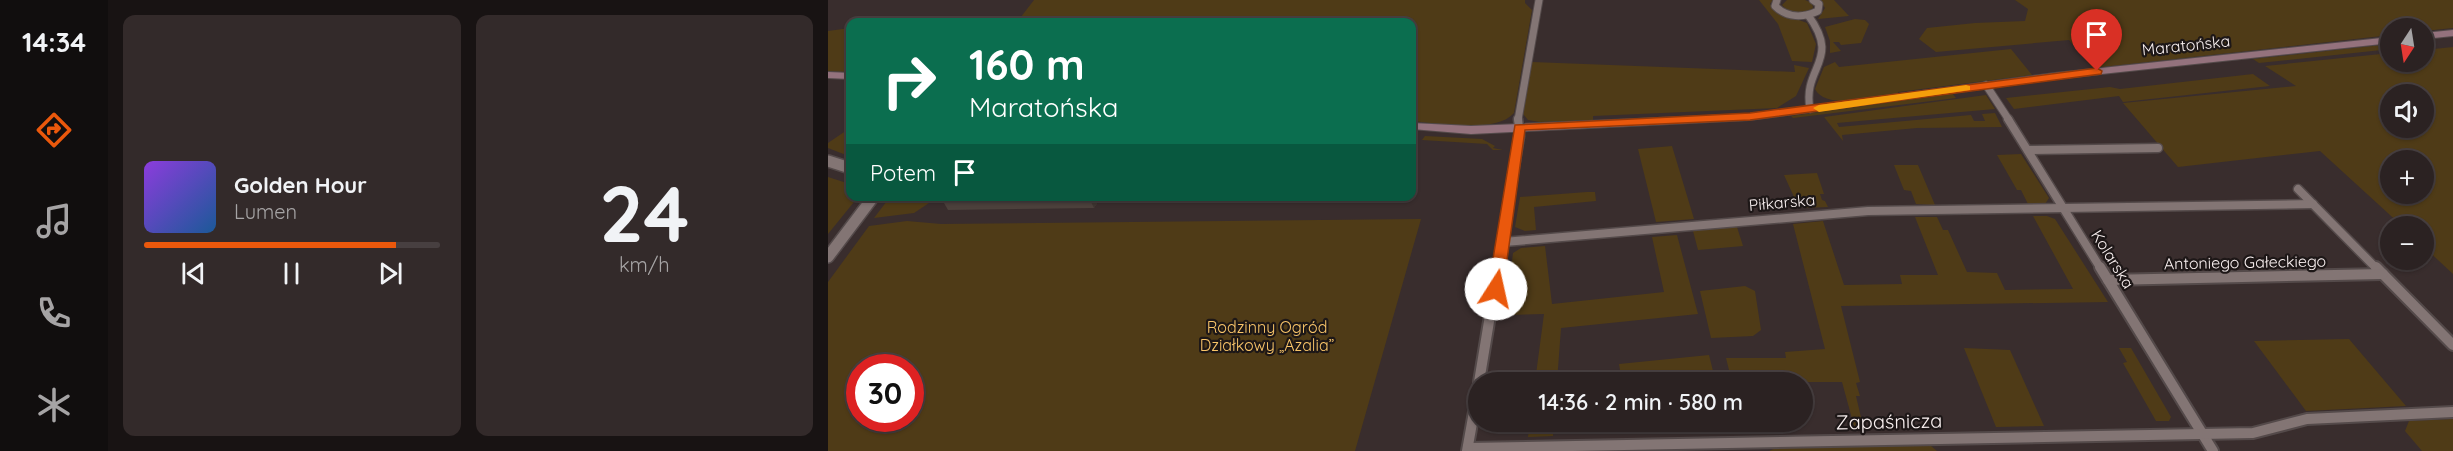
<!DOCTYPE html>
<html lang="pl">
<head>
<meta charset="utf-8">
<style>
	:root { --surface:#2b2222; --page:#332a2a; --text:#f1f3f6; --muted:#a6a4a5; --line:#473f40; --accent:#ea580c }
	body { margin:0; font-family:Quicksand,sans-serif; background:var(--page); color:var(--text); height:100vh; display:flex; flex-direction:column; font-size:22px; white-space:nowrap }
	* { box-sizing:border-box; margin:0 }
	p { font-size:20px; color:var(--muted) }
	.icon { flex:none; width:33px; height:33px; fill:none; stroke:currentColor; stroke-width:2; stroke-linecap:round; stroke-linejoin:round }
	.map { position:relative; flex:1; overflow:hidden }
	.sheet { display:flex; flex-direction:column; gap:15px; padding:15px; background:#181313; width:720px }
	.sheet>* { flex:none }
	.guide { position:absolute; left:18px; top:18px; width:570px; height:183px; border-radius:12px; box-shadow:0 2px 4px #0004,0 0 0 2px var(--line); background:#0b6e4f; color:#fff; overflow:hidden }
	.needle { width:39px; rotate:192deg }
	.tools { position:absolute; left:1552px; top:18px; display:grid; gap:12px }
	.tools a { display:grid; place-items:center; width:54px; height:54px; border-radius:50%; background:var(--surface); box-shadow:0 2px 4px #0004,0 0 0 2px var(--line); font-size:30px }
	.speed { position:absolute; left:18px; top:354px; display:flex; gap:12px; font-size:30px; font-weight:700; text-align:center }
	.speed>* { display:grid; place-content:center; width:78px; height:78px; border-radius:50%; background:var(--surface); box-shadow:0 2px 4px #0004,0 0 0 2px var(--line); line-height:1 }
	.speed .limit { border:9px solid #d22; background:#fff; color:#111 }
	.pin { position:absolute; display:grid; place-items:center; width:51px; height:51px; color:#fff; margin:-62px -26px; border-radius:50% 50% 50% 0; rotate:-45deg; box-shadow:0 0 6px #0007 }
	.pin .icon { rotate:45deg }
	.me { position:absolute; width:66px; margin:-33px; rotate:10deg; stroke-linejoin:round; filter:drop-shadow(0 0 4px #0008) }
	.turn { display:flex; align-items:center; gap:21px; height:126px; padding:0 24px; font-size:27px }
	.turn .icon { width:78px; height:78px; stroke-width:2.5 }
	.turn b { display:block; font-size:42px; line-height:51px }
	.then { display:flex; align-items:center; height:57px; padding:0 24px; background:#0003; gap:12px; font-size:22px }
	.sheet .widget { flex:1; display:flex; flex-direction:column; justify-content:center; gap:9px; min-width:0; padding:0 21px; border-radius:12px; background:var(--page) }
	.sheet .dial { align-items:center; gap:0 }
	.dial b { font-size:78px; line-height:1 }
	.song { display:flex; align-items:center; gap:18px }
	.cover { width:72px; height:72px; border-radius:9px; background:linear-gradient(135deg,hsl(270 70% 55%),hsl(210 70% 35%)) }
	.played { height:6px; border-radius:3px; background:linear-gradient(90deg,var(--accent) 85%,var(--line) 85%) }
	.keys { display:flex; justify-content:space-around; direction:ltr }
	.sheet .tiles { flex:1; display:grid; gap:15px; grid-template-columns:repeat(2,1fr) }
	.trip { position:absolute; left:640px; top:372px; width:345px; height:60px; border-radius:30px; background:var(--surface); box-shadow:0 2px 4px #0004,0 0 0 2px var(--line); font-weight:600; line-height:60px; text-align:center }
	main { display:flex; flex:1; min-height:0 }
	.dock { display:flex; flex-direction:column; width:108px; justify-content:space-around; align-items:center; background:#110e0e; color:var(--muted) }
	.dock .icon { width:42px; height:42px }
	.dock .selected { color:var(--accent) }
	.dock b { font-size:27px; color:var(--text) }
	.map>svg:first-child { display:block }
	.green { fill:#4f3b17; fill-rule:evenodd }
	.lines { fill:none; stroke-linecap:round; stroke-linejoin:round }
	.minor-far2-casing { stroke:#544a4a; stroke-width:9 }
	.minor-far1-casing { stroke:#544a4a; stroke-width:11 }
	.minor-casing { stroke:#544a4a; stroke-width:14 }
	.tertiary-casing { stroke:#544a4a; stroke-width:14 }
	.secondary-casing { stroke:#544a4a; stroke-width:2 }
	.minor-far2 { stroke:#837574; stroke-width:7 }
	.minor-far1 { stroke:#837574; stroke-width:8 }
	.minor { stroke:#837574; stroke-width:10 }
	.tertiary { stroke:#837574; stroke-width:11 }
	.secondary { fill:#94727d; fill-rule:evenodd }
	.wall { fill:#4c413c }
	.shaded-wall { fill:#3e3531 }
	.route { fill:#ea580c; stroke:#983908; stroke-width:1.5 }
	.slow { fill:#f59e0b }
	.labels { text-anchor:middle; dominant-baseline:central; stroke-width:4.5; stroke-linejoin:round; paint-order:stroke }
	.street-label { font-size:16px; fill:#faf1f1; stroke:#1d1717 }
	.park-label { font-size:16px; fill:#f9c569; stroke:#1d1717 }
	.near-street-label { font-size:20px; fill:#faf1f1; stroke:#1d1717 }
</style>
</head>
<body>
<main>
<nav class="dock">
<b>14:34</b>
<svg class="icon selected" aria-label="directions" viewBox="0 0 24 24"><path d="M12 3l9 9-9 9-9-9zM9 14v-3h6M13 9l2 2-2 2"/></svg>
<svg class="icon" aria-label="music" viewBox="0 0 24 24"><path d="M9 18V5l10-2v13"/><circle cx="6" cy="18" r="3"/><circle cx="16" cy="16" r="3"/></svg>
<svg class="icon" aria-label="phone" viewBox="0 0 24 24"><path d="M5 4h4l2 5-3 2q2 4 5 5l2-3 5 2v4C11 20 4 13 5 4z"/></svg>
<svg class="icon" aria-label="climate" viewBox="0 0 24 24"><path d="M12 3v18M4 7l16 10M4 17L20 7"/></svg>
</nav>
<section class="sheet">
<div class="tiles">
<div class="widget">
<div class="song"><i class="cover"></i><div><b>Golden Hour</b><p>Lumen</p></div></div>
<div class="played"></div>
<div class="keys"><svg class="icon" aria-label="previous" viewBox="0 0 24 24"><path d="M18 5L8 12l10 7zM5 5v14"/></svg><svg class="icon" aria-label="pause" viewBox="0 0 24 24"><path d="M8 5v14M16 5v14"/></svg><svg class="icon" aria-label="next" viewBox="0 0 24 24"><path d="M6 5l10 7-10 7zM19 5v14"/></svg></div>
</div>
<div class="widget dial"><b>24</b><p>km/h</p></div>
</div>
</section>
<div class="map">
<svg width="1625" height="451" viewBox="0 0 1625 451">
	<rect width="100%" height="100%" fill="#392d2d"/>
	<g class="green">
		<path d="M206,0H697V3L704,10L686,113C668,134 609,123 584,121V22H189Z"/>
		<polygon points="931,0 945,0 942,4 947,11 979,23 988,44 984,62 964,61 950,24"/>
		<path d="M959,0H977L984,3L985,8C976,15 961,14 954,5Z"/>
		<polygon points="992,0 1006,0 1021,16 990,19 997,8"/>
		<polygon points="1187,0 1625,0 1625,28 1596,31 1596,28 1563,28 1563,35 1265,68 1241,40 1108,52 1091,39 1099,28 1147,23 1197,21 1200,9"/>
		<polygon points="1027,19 1037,20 1041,24 1033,43 1013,45 1011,42 1005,42 1013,51 1002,53 1002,41 997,27"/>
		<polygon points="22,28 22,72 0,71 0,31"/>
		<polygon points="1563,44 1563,49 1431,63 1425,59"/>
		<path d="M1625,47V274L1596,247V226H1574L1492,151L1350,167L1295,103L1468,86L1437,66L1563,53V62H1596V50ZM1563,94H1596V128H1563ZM1563,160H1596V194H1563Z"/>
		<path d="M1183,49L1204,75L1070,92L1071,94C1051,97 998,111 987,89L996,67L1007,62L1011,67Z"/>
		<polygon points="704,62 967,72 966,65 981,68 968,96 949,108 765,116 765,120 712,122 700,120 695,114"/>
		<polygon points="1425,74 1442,86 1295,102 1291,96 1186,109 1178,98 1282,87 1292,89"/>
		<polygon points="1124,93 1128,98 965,118 963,116"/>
		<polygon points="1158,95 1167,109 1009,123 1011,127 1143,115 1146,121 1157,121 1154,114 1167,113 1174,127 1089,128 1014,135 1015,141 996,117"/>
		<polygon points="22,128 22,153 18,155 0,148 0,143"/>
		<polygon points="597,136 654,139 667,146 665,148 675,150 665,150 659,144 594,140"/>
		<polygon points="844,146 866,219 828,222 810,149"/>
		<polygon points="1193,154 1221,198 1217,204 1200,204 1193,190 1189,190 1169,155"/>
		<polygon points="1066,165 1090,165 1107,205 1088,204 1083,191 1076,190"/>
		<polygon points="989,173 996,194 992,194 994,200 997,201 1000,207 976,208 974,197 966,197 956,175"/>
		<polygon points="0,177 22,184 22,196 30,197 0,234"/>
		<polygon points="759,192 767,192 768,201 706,207 708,230 697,231 687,227 692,197"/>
		<polygon points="62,197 100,197 96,201 104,201 86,213 46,218"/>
		<polygon points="1205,216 1219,216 1227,219 1280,302 1013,306 1032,382 1028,383 1032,396 1028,396 1035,426 1026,426 1014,382 904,382 898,358 958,358 957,352 997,349 965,224 995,221 1016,285 1074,284 1072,275 1110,275 1087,217 1109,217 1115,230 1120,230 1139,272 1169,273 1177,290 1245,289"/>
		<path d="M593,219L527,451H0V282L41,226L79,221L113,224ZM32,368H82V418H32Z"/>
		<polygon points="905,226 909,227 915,246 870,250 865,231"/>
		<polygon points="849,235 870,314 733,328 729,382 707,382 716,314 677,315 685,253 693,248 717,246 724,304 836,292 824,237"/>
		<polygon points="917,286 927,291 933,330 925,336 883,338 872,291"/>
		<polygon points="1521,339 1578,406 1478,411 1426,341"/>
		<polygon points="1136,348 1182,350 1216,426 1168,427"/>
		<polygon points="1291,348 1303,348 1343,417 1341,421 1328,421 1295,363 1299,362"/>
		<polygon points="881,355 886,375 838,380 836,377 815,380 815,382 794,382 791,364"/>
		<polygon points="1625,419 1625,451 1594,451 1577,431 1581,421"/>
		<polygon points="702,422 726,422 725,436 700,437"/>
		<polygon points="1103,446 1109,451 941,451 950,447"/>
	</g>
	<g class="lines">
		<g class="minor-far2-casing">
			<g id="minor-far2">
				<path d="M949,0L947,6C959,18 975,18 990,11L991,4L985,0"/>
				<path d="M980,15C1014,61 974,66 982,109"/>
				<polyline points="1158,85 1181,120"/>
				<polyline points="690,120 711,0"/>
			</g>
		</g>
		<g class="minor-far1-casing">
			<g id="minor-far1">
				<polyline points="1180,119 1273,269"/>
				<polyline points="1200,150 1330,148"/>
				<polyline points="1470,189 1549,269"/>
				<polyline points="676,242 1040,211 1485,204"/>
				<polyline points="670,269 692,136 690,119"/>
			</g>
		</g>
		<g class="minor-casing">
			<g id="minor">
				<polyline points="1272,267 1385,451"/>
				<polyline points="1548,267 1625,345"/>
				<polyline points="1280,280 1555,274"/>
				<polyline points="651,382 670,267"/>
				<polyline points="640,448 1425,433 1479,419 1625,412"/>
				<polyline points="639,451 651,384"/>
			</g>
		</g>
		<g class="tertiary-casing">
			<g id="tertiary">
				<polyline points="0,161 22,168"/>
				<polyline points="0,257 46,196"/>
			</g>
		</g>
		<g class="secondary-casing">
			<g id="secondary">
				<polygon points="1625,30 1625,36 1596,39 1596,33"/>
				<polygon points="1563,37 1563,43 1227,79 922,120 643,134 584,129 584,123 643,126 922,114 1227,73"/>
				<polygon points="0,72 22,73 22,79 0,78"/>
			</g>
		</g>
		<use href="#minor-far2" class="minor-far2"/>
		<use href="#minor-far1" class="minor-far1"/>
		<use href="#minor" class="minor"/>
		<use href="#tertiary" class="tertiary"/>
		<use href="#secondary" class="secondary"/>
	</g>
	<polygon class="wall" points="112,196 274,196 266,208 120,210"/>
	<polygon class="shaded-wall" points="260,196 274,196 266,208"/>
	<polygon class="route" points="1269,68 1274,71 1273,74 922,120 697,130 675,289 668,294 660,289 687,125 922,113"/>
	<polygon class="slow" points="1138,85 1142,86 1142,90 991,112 985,108 991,105"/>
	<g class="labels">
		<g class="street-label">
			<text transform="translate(1358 45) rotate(-6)">Maratońska</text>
			<text transform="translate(954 202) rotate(-5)">Piłkarska</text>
			<text transform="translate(1285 259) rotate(58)">Kolarska</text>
			<text transform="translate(1417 262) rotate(-1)">Antoniego Gałeckiego</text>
		</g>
		<g class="park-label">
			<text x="439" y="327">Rodzinny Ogród<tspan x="439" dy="18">Działkowy „Azalia”</tspan></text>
		</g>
		<g class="near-street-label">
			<text transform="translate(1061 421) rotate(-1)">Zapaśnicza</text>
		</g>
	</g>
</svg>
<div class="tools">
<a><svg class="needle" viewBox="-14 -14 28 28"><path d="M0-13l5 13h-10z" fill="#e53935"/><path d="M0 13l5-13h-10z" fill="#a6a4a5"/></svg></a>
<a><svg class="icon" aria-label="sound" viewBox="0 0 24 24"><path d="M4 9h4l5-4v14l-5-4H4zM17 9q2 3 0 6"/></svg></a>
<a>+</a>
<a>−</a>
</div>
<div class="speed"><div class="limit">30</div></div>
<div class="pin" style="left:1269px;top:71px;background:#d93025"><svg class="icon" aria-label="arrive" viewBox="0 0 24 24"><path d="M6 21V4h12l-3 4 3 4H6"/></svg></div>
<svg class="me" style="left:668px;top:289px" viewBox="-20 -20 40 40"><circle r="19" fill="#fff"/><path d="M0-13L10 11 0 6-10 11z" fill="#ea580c"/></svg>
<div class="trip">14:36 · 2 min · 580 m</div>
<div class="guide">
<div class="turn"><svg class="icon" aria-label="right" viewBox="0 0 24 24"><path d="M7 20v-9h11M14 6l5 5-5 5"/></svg><div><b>160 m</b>Maratońska</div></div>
<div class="then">Potem<svg class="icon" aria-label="arrive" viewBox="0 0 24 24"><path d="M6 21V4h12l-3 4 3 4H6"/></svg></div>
</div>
</div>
</main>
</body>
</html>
